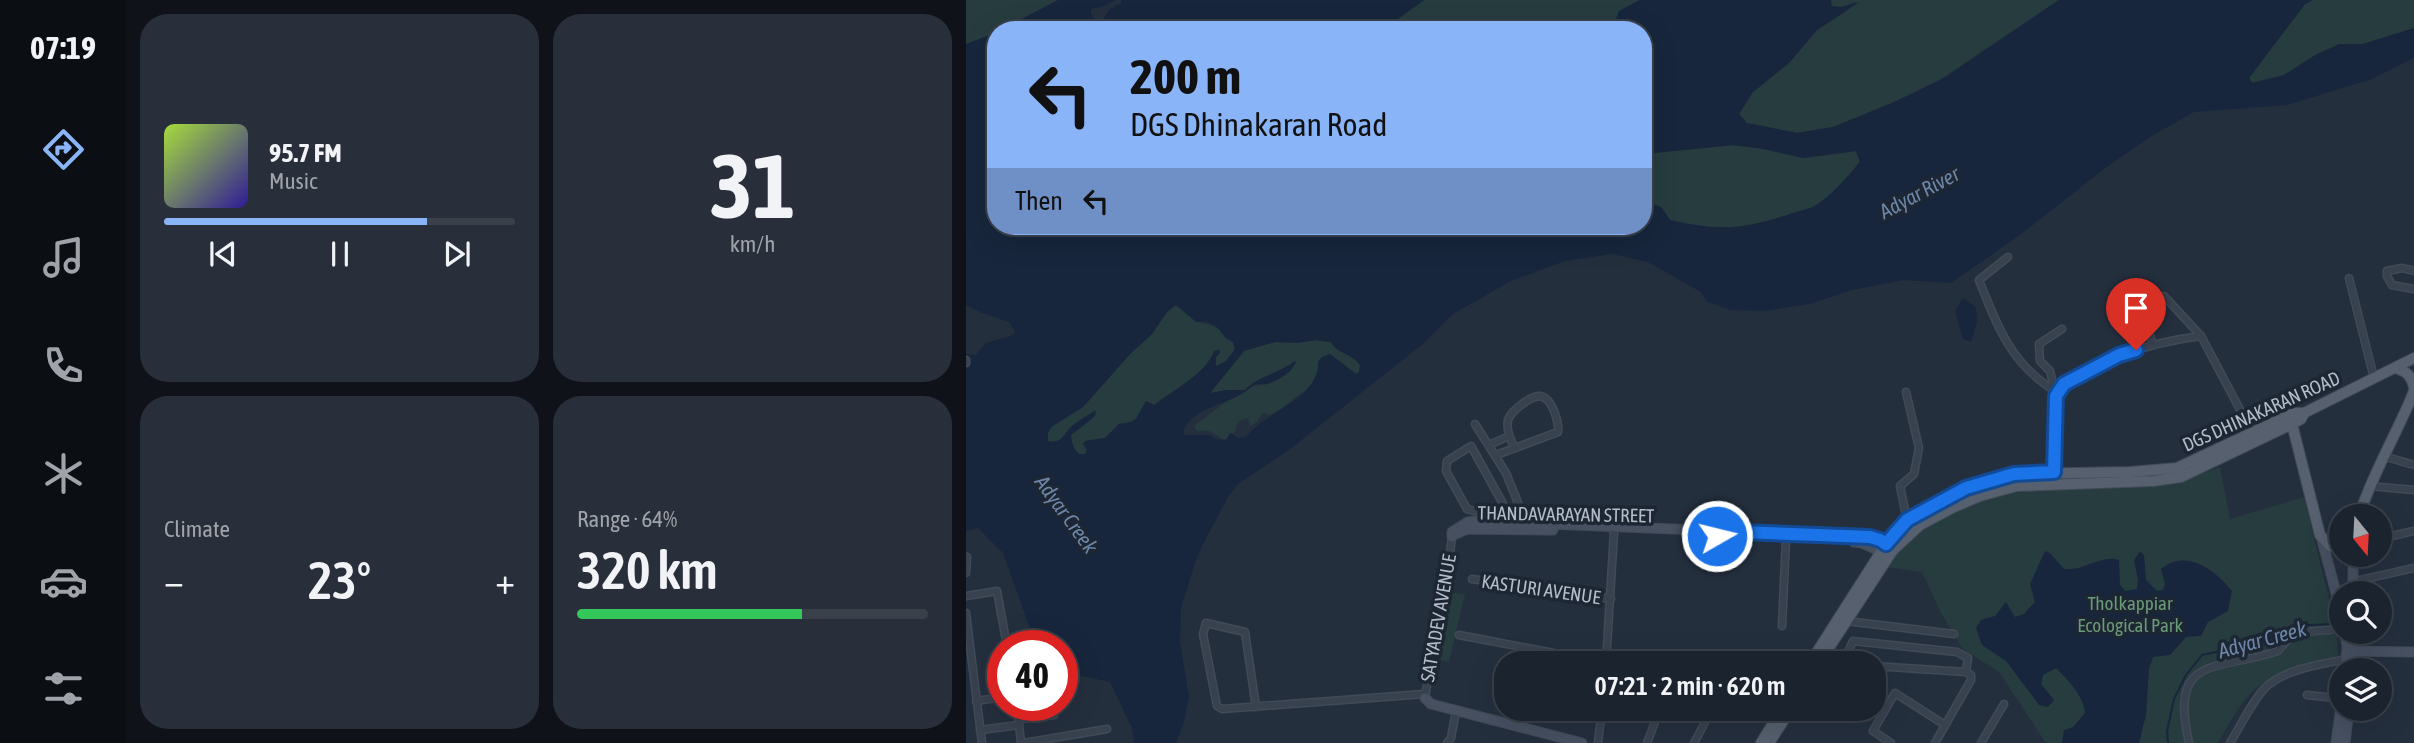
<!DOCTYPE html>
<html lang="en">
<head>
<meta charset="utf-8">
<style>
	:root { --surface:#1b232e; --page:#282f3a; --text:#f1f3f6; --muted:#a0a4aa; --line:#39404a; --accent:#8ab4f8 }
	body { margin:0; font-family:"Asap Condensed",sans-serif; background:var(--page); color:var(--text); height:100vh; display:flex; flex-direction:column; font-size:26px; white-space:nowrap }
	* { box-sizing:border-box; margin:0 }
	p { font-size:23px; color:var(--muted) }
	.icon { flex:none; width:38px; height:38px; fill:none; stroke:currentColor; stroke-width:2; stroke-linecap:round; stroke-linejoin:round }
	.map { position:relative; flex:1; overflow:hidden }
	.sheet { display:flex; flex-direction:column; gap:14px; padding:14px; background:#0f1319; width:840px }
	.sheet>* { flex:none }
	.banner { position:absolute; left:21px; top:21px; width:665px; height:214px; border-radius:28px; box-shadow:0 7px 28px #0002,0 0 0 2px var(--line); background:#8ab4f8; color:#111; overflow:hidden }
	.needle { width:46px; rotate:162deg }
	.controls { position:absolute; left:1363px; top:504px; display:grid; gap:14px }
	.controls a { display:grid; place-items:center; width:63px; height:63px; border-radius:50%; background:var(--surface); box-shadow:0 7px 28px #0002,0 0 0 2px var(--line); font-size:35px }
	.speed { position:absolute; left:21px; top:630px; display:flex; gap:14px; font-size:35px; font-weight:700; text-align:center }
	.speed>* { display:grid; place-content:center; width:91px; height:91px; border-radius:50%; background:var(--surface); box-shadow:0 7px 28px #0002,0 0 0 2px var(--line); line-height:1 }
	.speed .limit { border:10px solid #d22; background:#fff; color:#111 }
	.pin { position:absolute; display:grid; place-items:center; width:60px; height:60px; color:#fff; margin:-72px -30px; border-radius:50% 50% 50% 0; rotate:-45deg; box-shadow:0 0 7px #0007 }
	.pin .icon { rotate:45deg }
	.me { position:absolute; width:77px; margin:-38px; rotate:82deg; stroke-linejoin:round; filter:drop-shadow(0 0 5px #0008) }
	.turn { display:flex; align-items:center; gap:24px; height:147px; padding:0 28px; font-size:32px }
	.turn .icon { width:91px; height:91px; stroke-width:2.5 }
	.turn b { display:block; font-size:49px; line-height:60px }
	.then { display:flex; align-items:center; height:66px; padding:0 28px; background:#0003; gap:14px; font-size:26px }
	.big { font-size:52px; font-weight:600; line-height:1.1 }
	.sheet .widget { flex:1; display:flex; flex-direction:column; justify-content:center; gap:10px; min-width:0; padding:0 24px; border-radius:28px; background:var(--page) }
	.sheet .dial { align-items:center; gap:0 }
	.dial b { font-size:91px; line-height:1 }
	.song { display:flex; align-items:center; gap:21px }
	.cover { width:84px; height:84px; border-radius:10px; background:linear-gradient(135deg,hsl(80 70% 55%),hsl(250 70% 35%)) }
	.played { height:7px; border-radius:4px; background:linear-gradient(90deg,var(--accent) 75%,var(--line) 75%) }
	.keys { display:flex; justify-content:space-around; direction:ltr }
	.heat { display:flex; justify-content:space-between; align-items:center; font-size:38px; direction:ltr }
	.charge { height:10px; border-radius:5px; background:linear-gradient(90deg,#34c759 64%,var(--line) 0) }
	.sheet .tiles { flex:1; display:grid; gap:14px; grid-template-columns:repeat(2,1fr) }
	.trip { position:absolute; left:528px; top:651px; width:392px; height:70px; border-radius:28px; background:var(--surface); box-shadow:0 7px 28px #0002,0 0 0 2px var(--line); font-weight:600; line-height:70px; text-align:center }
	main { display:flex; flex:1; min-height:0 }
	.menu { display:flex; flex-direction:column; width:126px; justify-content:space-around; align-items:center; background:#0b0e12; color:var(--muted) }
	.menu .icon { width:49px; height:49px }
	.menu .current { color:var(--accent) }
	.menu b { font-size:32px; color:var(--text) }
	.map>svg:first-child { display:block }
	.green { fill:#263c3f }
	.water { fill:#17263c; fill-rule:evenodd }
	.lines { fill:none; stroke-linecap:round; stroke-linejoin:round }
	.stream { stroke:#17263c; stroke-width:2 }
	.street-casing { stroke:#414a57; stroke-width:9 }
	.secondary-casing { stroke:#414a57; stroke-width:11 }
	.primary-casing { stroke:#414a57; stroke-width:12 }
	.street { stroke:#38414e; stroke-width:6 }
	.secondary { stroke:#465061; stroke-width:9 }
	.primary { stroke:#56606e; stroke-width:10 }
	.route-casing { stroke:#114b97; stroke-width:18 }
	.route { stroke:#1a73e8; stroke-width:12 }
	.labels { text-anchor:middle; dominant-baseline:central; stroke-width:7; stroke-linejoin:round; paint-order:stroke }
	.street-label { font-size:19px; fill:#b4bcc9; stroke:#1d2633 }
	.park-label { font-size:19px; fill:#6b9a76; stroke:#1d2633 }
	.water-label { font-size:21px; font-style:italic; fill:#6d86a8; stroke:#1d2633 }
</style>
</head>
<body>
<main>
<nav class="menu">
<b>07:19</b>
<svg class="icon current" aria-label="directions" viewBox="0 0 24 24"><path d="M12 3l9 9-9 9-9-9zM9 14v-3h6M13 9l2 2-2 2"/></svg>
<svg class="icon" aria-label="music" viewBox="0 0 24 24"><path d="M9 18V5l10-2v13"/><circle cx="6" cy="18" r="3"/><circle cx="16" cy="16" r="3"/></svg>
<svg class="icon" aria-label="phone" viewBox="0 0 24 24"><path d="M5 4h4l2 5-3 2q2 4 5 5l2-3 5 2v4C11 20 4 13 5 4z"/></svg>
<svg class="icon" aria-label="climate" viewBox="0 0 24 24"><path d="M12 3v18M4 7l16 10M4 17L20 7"/></svg>
<svg class="icon" aria-label="car" viewBox="0 0 24 24"><path d="M5 17H2v-5l4-1 3-4h7l3 4 3 1v5h-3M9 17h6M6 11h13"/><circle cx="7" cy="17" r="2"/><circle cx="17" cy="17" r="2"/></svg>
<svg class="icon" aria-label="filters" viewBox="0 0 24 24"><path d="M4 7h16M4 17h16"/><circle cx="9" cy="7" r="2"/><circle cx="15" cy="17" r="2"/></svg>
</nav>
<section class="sheet">
<div class="tiles">
<div class="widget">
<div class="song"><i class="cover"></i><div><b>95.7 FM</b><p>Music</p></div></div>
<div class="played"></div>
<div class="keys"><svg class="icon" aria-label="previous" viewBox="0 0 24 24"><path d="M18 5L8 12l10 7zM5 5v14"/></svg><svg class="icon" aria-label="pause" viewBox="0 0 24 24"><path d="M8 5v14M16 5v14"/></svg><svg class="icon" aria-label="next" viewBox="0 0 24 24"><path d="M6 5l10 7-10 7zM19 5v14"/></svg></div>
</div>
<div class="widget dial"><b>31</b><p>km/h</p></div>
<div class="widget"><p>Climate</p>
<div class="heat"><a>−</a><b class="big">23°</b><a>+</a></div>
</div>
<div class="widget"><p>Range · 64%</p><b class="big">320 km</b><div class="charge"></div></div>
</div>
</section>
<div class="map">
<svg width="1448" height="743" viewBox="0 0 1448 743">
	<rect width="100%" height="100%" fill="#242f3e"/>
	<g class="green">
		<polygon points="0,0 92,0 35,30 30,30 29,33 0,44"/>
		<polygon points="458,0 674,0 658,8 649,21 632,22 621,30 413,30 419,28"/>
		<polygon points="865,0 1093,0 975,79 926,103 867,127 831,133 780,123 773,114 787,92 823,63 851,30 878,13 890,2 876,7 865,6"/>
		<polygon points="1347,0 1448,0 1448,28 1397,44 1374,44 1351,54 1318,75 1286,83 1283,78 1339,4"/>
		<path d="M767,145L798,149L837,158L890,151L894,162C881,177 865,197 847,207C839,210 829,212 821,215C773,230 753,231 704,220L695,207L677,201V157L688,153Z"/>
		<path d="M209,305C218,310 226,319 234,322C247,326 267,332 269,349L260,361L250,366V357L253,354L247,353C244,371 203,393 188,405L180,401L170,419L165,422L153,424L139,438L119,441L121,450L119,454H113C107,449 106,443 105,435L128,417L131,414L128,411C122,416 116,420 109,424C98,431 97,445 82,441V433L85,427L117,407L164,354L186,334L201,312Z"/>
		<path d="M350,340L365,342C371,354 386,353 394,365L393,372L390,374L364,354L352,365C356,384 338,391 326,400C319,406 312,413 302,415L297,412L291,422L284,426L282,419L280,418L273,421L268,433H264L260,440C253,439 250,433 243,431C236,430 234,432 229,429V425L260,402L279,392L286,386L302,384L317,376L325,371L330,362H327L319,369L279,390H261L244,393L278,351L309,342H340Z"/>
		<path d="M1254,467L1264,519L1338,497L1371,632L1372,656C1345,664 1318,670 1294,685C1277,697 1262,725 1252,743H1080L1033,672L997,649L975,613L956,572L919,567C983,487 1056,490 1148,486C1167,485 1189,487 1208,483C1223,479 1239,472 1254,467Z"/>
		<polygon points="479,592 499,594 483,662 467,658"/>
	</g>
	<g class="water">
		<polygon points="92,0 150,0 138,6 125,9 125,14 132,28 143,10 155,3 155,0 458,0 419,28 413,30 35,30"/>
		<path d="M674,0H865L866,6L876,7L893,2L851,30L823,63L787,92L773,114L781,123L831,133L867,127L926,103L975,80L1093,0H1347L1339,4L1283,78L1286,83L1318,75L1351,54L1374,44H1397L1448,28V58L1406,79L1321,105L1228,112L1184,137L1138,169L1054,235L985,283L938,280L886,290L844,304L798,311L765,310L741,302L735,292L682,262L646,254L599,261L545,281L487,314L458,343L323,450L272,484L262,497L237,544L229,563L215,608L214,642L223,697L218,722L210,743H168L166,728L144,682L116,676L102,679L96,672V646H75L67,637L37,553L12,528L0,531V354L10,355L20,343L47,335L49,331L43,322L16,313L0,305V44L30,33V226H677V201L695,207L704,220C753,231 773,230 821,215C829,212 839,210 847,207C865,197 881,177 894,162L890,151L837,158L798,149L767,145L688,153L677,157V30L633,28L621,30L641,19L649,21L653,11ZM210,305L230,322H241L250,326L260,338L267,342L269,349L260,361L250,366V357L254,353L253,350L248,351C240,374 207,390 188,405L180,401L170,419L165,422L153,424L139,438L119,441L117,444L121,450L119,454H113C107,449 106,443 105,435L128,417L130,410C124,414 110,422 105,427C97,436 95,444 82,441V433L85,427L117,407L164,354L186,334L201,312ZM350,340L365,342C371,354 386,353 394,365L393,372L390,374L364,354L356,357L352,362C353,399 301,410 280,437L272,438L265,433L260,440L250,439L244,435H219L217,433C222,412 253,405 270,397C277,394 283,388 289,385C294,383 295,385 300,384C312,382 325,372 330,362L329,361C314,373 292,376 279,390H261L244,393L278,351L309,342L331,343Z"/>
		<polygon points="997,298 1010,307 1011,323 1005,342 997,339 989,311"/>
		<path d="M1079,551L1084,553L1098,569C1116,572 1136,554 1153,560L1154,585L1159,591L1171,589L1172,580L1168,560L1174,552L1178,555L1180,580L1191,591L1197,590L1199,584L1195,569C1220,548 1249,570 1266,591L1262,611L1242,622L1235,636L1220,637L1204,655L1187,657L1183,669L1180,715L1173,743H1096L1098,730L1107,727L1119,713C1117,695 1102,680 1090,668L1077,675L1075,684L1088,700L1082,707L1073,705L1040,661L1016,645L1010,628L1015,620L1029,616L1040,602L1049,617L1058,614L1069,602L1064,584Z"/>
	</g>
	<g class="lines">
		<polyline class="stream" points="1202,743 1201,731 1208,699 1220,675 1236,655 1282,645 1343,625 1368,624"/>
		<g class="street-casing">
			<g id="street">
				<path d="M1042,257L1013,280C1031,326 1045,364 1089,391"/>
				<polyline points="1448,271 1436,268 1421,271 1421,276 1426,285 1448,289"/>
				<polyline points="1383,278 1408,378"/>
				<polyline points="1198,296 1235,336 1287,434"/>
				<polyline points="1159,298 1179,320 1187,345"/>
				<polyline points="0,360 0,363"/>
				<polyline points="940,392 953,448 948,474 934,486 941,520"/>
				<path d="M1090,396C1114,361 1194,341 1235,336"/>
				<polyline points="509,424 540,473 560,523"/>
				<polyline points="523,445 543,436"/>
				<path d="M530,455L592,432C593,423 587,401 577,397C568,392 545,411 542,420C540,429 544,439 548,447"/>
				<polyline points="1417,456 1448,465"/>
				<polyline points="1088,472 1090,396 1084,371 1074,361 1073,344 1096,329"/>
				<polyline points="1403,486 1448,490"/>
				<polyline points="541,511 505,446 481,461 480,471 501,509 508,511 556,511"/>
				<polyline points="1414,535 1426,536 1448,531"/>
				<polyline points="0,573 1,557"/>
				<polyline points="506,579 645,599"/>
				<polyline points="1386,582 1448,568"/>
				<polyline points="0,596 31,591 41,646"/>
				<polyline points="0,613 16,743"/>
				<polyline points="880,621 988,634"/>
				<polyline points="816,626 820,539"/>
				<polyline points="493,635 640,663"/>
				<polyline points="860,653 879,663"/>
				<polyline points="640,663 648,532 645,527"/>
				<polyline points="877,663 887,641 991,652 1002,658 1000,672"/>
				<polyline points="908,666 1000,672 1005,675 1005,680 969,743"/>
				<polyline points="1341,695 1369,698 1375,706"/>
				<polyline points="459,697 475,605 479,591 486,537"/>
				<polyline points="10,701 37,697"/>
				<polyline points="51,705 55,743"/>
				<polyline points="290,707 279,632 240,623 237,634 251,706 256,709 458,694"/>
				<polyline points="53,719 88,715"/>
				<polyline points="14,730 53,725"/>
				<polyline points="58,743 141,729"/>
				<polyline points="481,743 485,738 490,711"/>
				<polyline points="632,743 636,709"/>
				<polyline points="681,743 694,709"/>
				<polyline points="728,743 746,709"/>
				<polyline points="925,743 907,731 929,693 979,725"/>
				<polyline points="1015,743 1038,704"/>
				<path d="M1223,743C1203,654 1248,672 1312,651C1327,630 1339,632 1364,630"/>
				<path d="M1264,743C1274,727 1286,701 1299,688C1318,669 1356,664 1381,659"/>
			</g>
		</g>
		<g class="secondary-casing">
			<g id="secondary">
				<polyline points="490,534 501,529 587,530"/>
				<polyline points="486,537 486,532 502,522 511,521 904,537 914,539 924,547"/>
				<polyline points="1356,540 1376,615"/>
				<polyline points="888,542 896,543 920,554"/>
				<polyline points="1387,593 1387,555"/>
				<polyline points="1379,632 1381,648 1379,670"/>
				<polyline points="1381,651 1448,652"/>
				<polyline points="1387,670 1388,632"/>
				<polyline points="459,698 465,704 616,743"/>
				<polyline points="1370,743 1376,700"/>
				<polyline points="1379,743 1383,709"/>
			</g>
		</g>
		<g class="primary-casing">
			<g id="primary">
				<path d="M1429,368C1440,371 1445,375 1448,387"/>
				<polyline points="1325,420 1354,535 1364,546 1376,545"/>
				<path d="M1393,516C1407,472 1431,434 1448,391"/>
				<polyline points="844,663 920,544 941,520 971,502 1000,488 1048,474 1164,472 1211,468 1328,413 1338,413 1448,358"/>
				<polyline points="853,663 927,550 954,525 986,508 1014,496 1051,486 1187,481 1215,477 1324,425 1335,419 1338,413"/>
				<polyline points="795,743 816,709"/>
				<polyline points="803,743 825,709"/>
			</g>
		</g>
		<use href="#street" class="street"/>
		<use href="#secondary" class="secondary"/>
		<use href="#primary" class="primary"/>
	</g>
	<g class="lines">
		<g class="route-casing">
			<polyline id="route" points="751,536 751,531 904,537 914,540 920,544 941,520 1000,488 1048,474 1088,472 1090,396 1098,384 1153,355 1170,350"/>
		</g>
		<use href="#route" class="route"/>
	</g>
	<g class="labels">
		<g class="street-label">
			<text transform="translate(1295 411) rotate(-24)">DGS DHINAKARAN ROAD</text>
			<text transform="translate(600 514) rotate(1)">THANDAVARAYAN STREET</text>
			<text transform="translate(575 589) rotate(8)">KASTURI AVENUE</text>
			<text transform="translate(472 618) rotate(-80)">SATYADEV AVENUE</text>
		</g>
		<g class="park-label">
			<text x="1164" y="603">Tholkappiar<tspan x="1164" dy="22">Ecological Park</tspan></text>
		</g>
		<g class="water-label">
			<text transform="translate(953 192) rotate(-28)">Adyar River</text>
			<text transform="translate(101 514) rotate(54)">Adyar Creek</text>
			<text transform="translate(1296 639) rotate(-15)">Adyar Creek</text>
		</g>
	</g>
</svg>
<div class="controls">
<a><svg class="needle" viewBox="-14 -14 28 28"><path d="M0-13l5 13h-10z" fill="#e53935"/><path d="M0 13l5-13h-10z" fill="#a0a4aa"/></svg></a>
<a><svg class="icon" aria-label="search" viewBox="0 0 24 24"><circle cx="10" cy="10" r="6"/><path d="M15 15l6 6"/></svg></a>
<a><svg class="icon" aria-label="layers" viewBox="0 0 24 24"><path d="M12 4l9 5-9 5-9-5zM3 14l9 5 9-5"/></svg></a>
</div>
<div class="speed"><div class="limit">40</div></div>
<div class="pin" style="left:1170px;top:350px;background:#d93025"><svg class="icon" aria-label="arrive" viewBox="0 0 24 24"><path d="M6 21V4h12l-3 4 3 4H6"/></svg></div>
<svg class="me" style="left:751px;top:536px" viewBox="-20 -20 40 40"><circle r="17" fill="#1a73e8" stroke="#fff" stroke-width="3"/><path d="M0-11L8 9 0 5-8 9z" fill="#fff"/></svg>
<div class="trip">07:21 · 2 min · 620 m</div>
<div class="banner">
<div class="turn"><svg class="icon" aria-label="left" viewBox="0 0 24 24"><path d="M17 20v-9H6M10 6l-5 5 5 5"/></svg><div><b>200 m</b>DGS Dhinakaran Road</div></div>
<div class="then">Then<svg class="icon" aria-label="left" viewBox="0 0 24 24"><path d="M17 20v-9H6M10 6l-5 5 5 5"/></svg></div>
</div>
</div>
</main>
</body>
</html>
